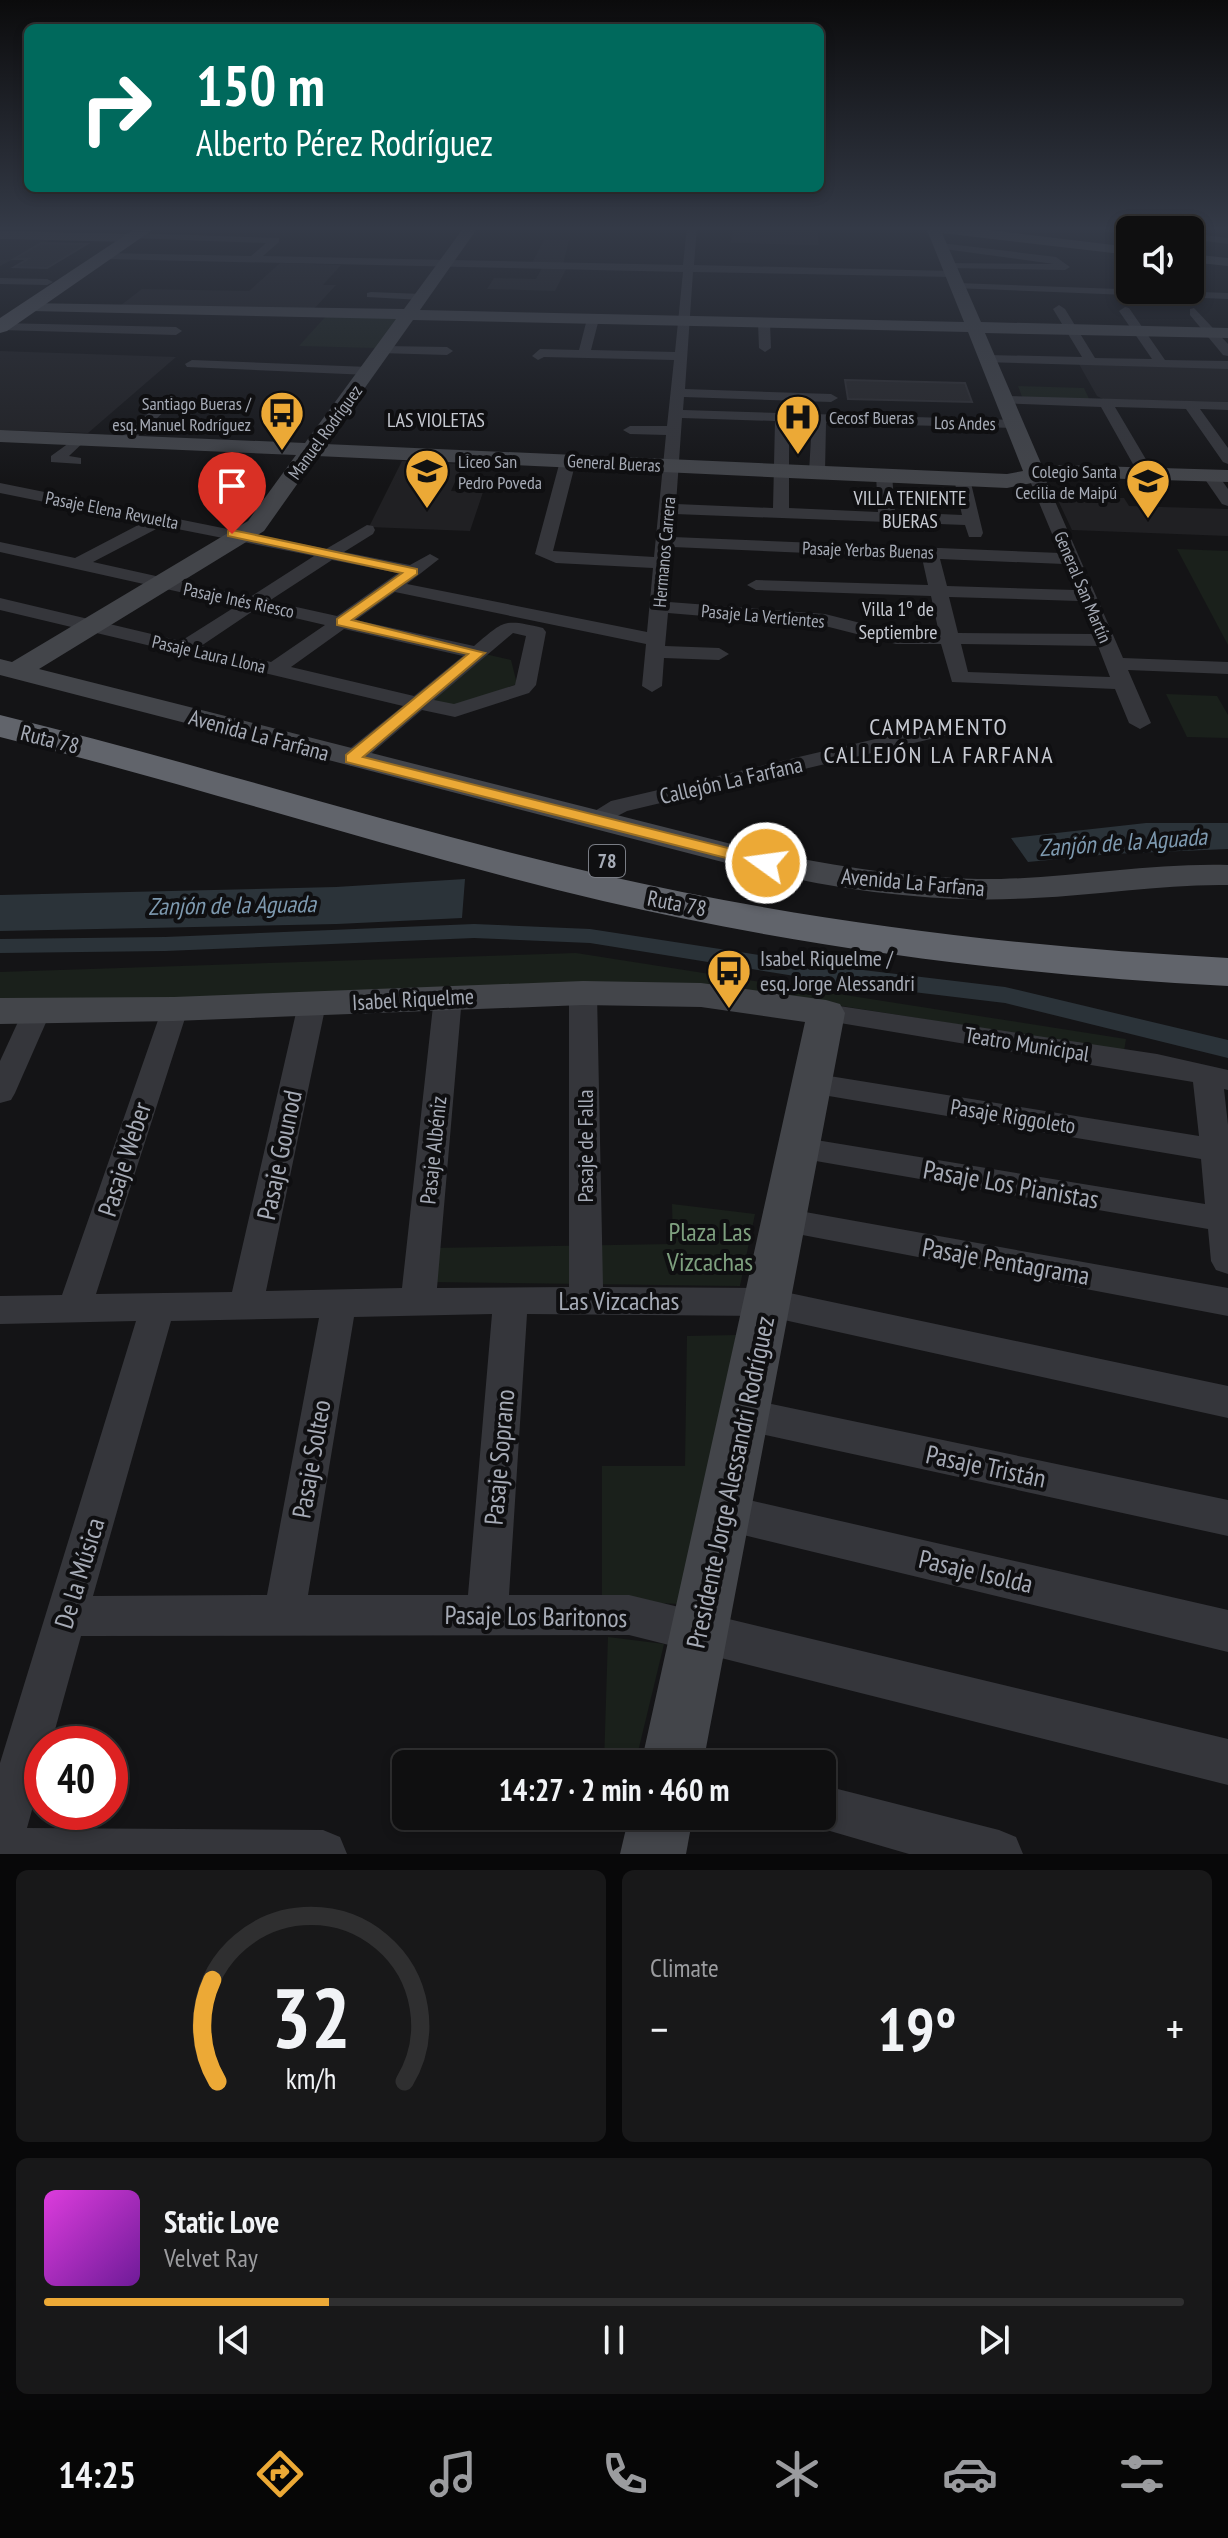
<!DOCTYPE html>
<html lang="en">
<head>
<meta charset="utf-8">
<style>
	:root { --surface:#0f0f10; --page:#181819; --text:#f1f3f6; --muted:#9b9c9f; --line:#2f2f30; --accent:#eca936 }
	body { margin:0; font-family:"PT Sans Narrow",sans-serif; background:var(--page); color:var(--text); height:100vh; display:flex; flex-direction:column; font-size:30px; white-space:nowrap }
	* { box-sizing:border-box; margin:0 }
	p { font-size:26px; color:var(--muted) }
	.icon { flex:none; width:44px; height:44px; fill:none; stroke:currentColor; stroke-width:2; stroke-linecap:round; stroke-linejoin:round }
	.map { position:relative; height:1854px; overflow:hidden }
	.panel { display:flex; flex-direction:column; gap:16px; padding:16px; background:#080809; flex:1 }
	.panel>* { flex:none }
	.guide { position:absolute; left:24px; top:24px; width:800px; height:168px; border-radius:12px; box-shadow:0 4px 12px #0003,0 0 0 2px var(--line); background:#00695c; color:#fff; overflow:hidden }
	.controls { position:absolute; left:1116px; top:216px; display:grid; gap:16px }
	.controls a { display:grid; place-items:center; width:88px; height:88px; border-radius:12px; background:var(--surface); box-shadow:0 4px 12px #0003,0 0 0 2px var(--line); font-size:40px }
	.speed { position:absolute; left:24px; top:1726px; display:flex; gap:16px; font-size:40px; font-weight:700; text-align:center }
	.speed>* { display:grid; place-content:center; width:104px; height:104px; border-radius:50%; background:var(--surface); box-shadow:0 4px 12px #0003,0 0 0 2px var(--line); line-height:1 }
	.speed .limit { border:12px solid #d22; background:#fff; color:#111 }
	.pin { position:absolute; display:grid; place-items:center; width:68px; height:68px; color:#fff; margin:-82px -34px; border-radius:50% 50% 50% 0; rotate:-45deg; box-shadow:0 0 8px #0007 }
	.pin .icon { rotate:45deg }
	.me { position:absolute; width:88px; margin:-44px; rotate:284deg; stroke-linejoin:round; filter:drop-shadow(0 0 6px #0008) }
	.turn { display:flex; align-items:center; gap:28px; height:168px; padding:0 40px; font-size:36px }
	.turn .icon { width:104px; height:104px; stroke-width:2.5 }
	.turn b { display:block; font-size:56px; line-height:68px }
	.big { font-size:60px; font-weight:800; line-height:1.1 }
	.panel .tile { flex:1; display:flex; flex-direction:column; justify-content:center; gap:12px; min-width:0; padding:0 28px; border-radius:12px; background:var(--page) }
	.panel .dial { align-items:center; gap:0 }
	.dial svg { height:208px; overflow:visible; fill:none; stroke:var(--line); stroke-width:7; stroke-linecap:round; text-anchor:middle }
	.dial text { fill:var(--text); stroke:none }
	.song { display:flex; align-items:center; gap:24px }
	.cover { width:96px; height:96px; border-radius:12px; background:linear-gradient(135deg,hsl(300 70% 55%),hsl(280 70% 35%)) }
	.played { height:8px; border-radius:4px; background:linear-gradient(90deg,var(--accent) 25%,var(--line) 25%) }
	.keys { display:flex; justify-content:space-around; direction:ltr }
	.heat { display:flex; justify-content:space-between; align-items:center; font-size:44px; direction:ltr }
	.panel .tiles { flex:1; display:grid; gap:16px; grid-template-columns:1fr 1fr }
	.tile:last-child { grid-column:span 2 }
	.trip { position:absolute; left:392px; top:1750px; width:444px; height:80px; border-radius:12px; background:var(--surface); box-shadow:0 4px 12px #0003,0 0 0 2px var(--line); font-weight:800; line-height:80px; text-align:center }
	.tab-bar { display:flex; height:128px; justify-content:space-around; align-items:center; background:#060606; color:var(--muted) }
	.tab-bar .icon { width:56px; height:56px }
	.tab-bar .selected { color:var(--accent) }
	.tab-bar b { font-size:36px; color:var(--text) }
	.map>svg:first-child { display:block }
	.built { fill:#202023 }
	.green { fill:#1a201b }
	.water { fill:#2b3339 }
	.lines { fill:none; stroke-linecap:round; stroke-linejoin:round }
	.canal { fill:#2b3339; fill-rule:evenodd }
	.building { fill:#27272a; stroke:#2e2e32; stroke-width:2 }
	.street { fill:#35363b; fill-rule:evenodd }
	.secondary { fill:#43454a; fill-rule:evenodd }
	.primary { fill:#515359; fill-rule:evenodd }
	.highway { fill:#61646b; fill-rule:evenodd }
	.route { fill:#eca936; stroke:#996e23; stroke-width:2 }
	.labels { text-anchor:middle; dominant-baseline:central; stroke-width:8; stroke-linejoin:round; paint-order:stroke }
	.far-poi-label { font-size:18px; fill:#a6abb6; stroke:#0f0f11; text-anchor:end }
	.far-street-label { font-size:18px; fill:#a6abb6; stroke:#0f0f11 }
	.far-neighbourhood-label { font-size:20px; fill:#c7cad2; stroke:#0f0f11 }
	.shield { fill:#0f0f11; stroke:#797c84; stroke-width:2 }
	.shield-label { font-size:20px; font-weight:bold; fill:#a6abb6 }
	.street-label { font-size:22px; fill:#a6abb6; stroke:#0f0f11 }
	.poi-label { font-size:22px; fill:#a6abb6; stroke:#0f0f11; text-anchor:start }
	.neighbourhood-label { font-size:24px; letter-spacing:2px; fill:#c7cad2; stroke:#0f0f11 }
	.water-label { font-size:24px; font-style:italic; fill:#7e9ab0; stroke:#0f0f11 }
	.near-street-label { font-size:26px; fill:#a6abb6; stroke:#0f0f11 }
	.near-park-label { font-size:26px; fill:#7ea07f; stroke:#0f0f11 }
</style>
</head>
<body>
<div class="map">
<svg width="1228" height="1854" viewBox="0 0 1228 1854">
	<rect width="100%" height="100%" fill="#141416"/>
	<g class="built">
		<polygon points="733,226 817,226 819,245 731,243"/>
		<polygon points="0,239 51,240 0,266"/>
		<polygon points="544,240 569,240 563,264 532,263"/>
		<polygon points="280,263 341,265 323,285 336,285 313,310 121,305 142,289 249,291"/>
		<polygon points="542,268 566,269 555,291 487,289 494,278 536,279"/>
		<polygon points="0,351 176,357 88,433 0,430"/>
		<polygon points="1079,364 1228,365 1228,402 1103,399 1097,396"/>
		<polygon points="402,461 463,464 451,491 483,492 470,531 369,527"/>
		<polygon points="1056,496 1124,498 1129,506 1228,509 1228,536 1072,530"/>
	</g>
	<g class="green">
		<polygon points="327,315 399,317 376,348 299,346"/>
		<polygon points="1018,386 1084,388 1090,401 1023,399"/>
		<polygon points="1177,549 1228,551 1228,645"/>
		<polygon points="485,654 511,660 517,684 454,707 429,701"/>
		<polygon points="1166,694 1217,696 1228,715 1228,738 1187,737"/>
		<polygon points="576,953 1126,1039 1124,1051 798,999 0,1003 0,972"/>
		<polygon points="672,1204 755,1214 740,1286 427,1282 432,1248 673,1244"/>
		<polygon points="736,1335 681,1604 602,1601 602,1466 685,1466 687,1336"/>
		<polygon points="608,1637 664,1644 635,1764 604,1764"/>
	</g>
	<g class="water">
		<polygon points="1146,823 1228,823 1228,849 1111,854 1028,862 1011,838"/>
		<polygon points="465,879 462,918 337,924 0,931 0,895 336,887"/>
	</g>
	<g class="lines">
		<polygon class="canal" points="474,924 590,929 838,967 1005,987 1228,1040 1228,1058 1005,1003 838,983 590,943 474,938 165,951 0,953 0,939 165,937"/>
	</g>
	<g class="building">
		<polygon points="41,243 87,244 47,268 14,267 28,259 14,259"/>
		<polygon points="845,380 965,383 972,402 848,399"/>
	</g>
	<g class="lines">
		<g class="street">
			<path d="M687,226H697L694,265L952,271L957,274L952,277L693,272L685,389L831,394L838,398L831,402L684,397L683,410L1015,420L1022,424L1015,428L826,423L825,472L817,477L809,472L812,422H789V508L878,512L876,475L884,470L892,475L895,512L962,515L954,479L962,474L970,479L983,533L981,537H969L965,525L675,514L673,537L1060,553L1028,476L1036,471L1044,476L1123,658L1228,662V674L1128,670L1151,723L1140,729L1129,723L1115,689L952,682L941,644H896L825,626L668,613L665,646L719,648L729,654L719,660L664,658L662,686L652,692L642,686L646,644L395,592L356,620L474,646C504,621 503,618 543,628L546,632L536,685L529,693L455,717L422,710L359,764L351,766L340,759L343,754L403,706L0,610V598L181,641L238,605L0,552V542L75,558L144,522L0,493V483L326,549L367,525L373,526L375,530L373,534L344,552L410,565L430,554L439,559L407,584L647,632L653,568L556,563L535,554L560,461L568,456L576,461L553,551L654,557L666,435L630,434L623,430L630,426H667L674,360L544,357L538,360L532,356L540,349L579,350L587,319L593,315L599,319L591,350L675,352L683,272L105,259L100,256L105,253L251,256L266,243L131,238L130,236L135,233L279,238V242L263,256L683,265ZM682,418L775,421L773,508L676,504ZM162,526L314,556L250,597L93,562ZM673,547L922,558L928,585L756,580L747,585L756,590L931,596L939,633L896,632L825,614L669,602ZM940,559L1064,564L1075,590L947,586ZM332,560L398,573L337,616L269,601ZM949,597L1079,601L1093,634L958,633ZM256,609L325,625L271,662L201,646ZM344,629L463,656L414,696L291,667ZM513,633L526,636L515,685L454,704L434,700ZM961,644L1098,646L1110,677L968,672Z"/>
			<polygon points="1107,226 1134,230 1130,230 1130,234 1104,231"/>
			<polygon points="1152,226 1165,226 1170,230 1157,230"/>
			<polygon points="1190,233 1228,238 1228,244 1190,239"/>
			<polygon points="941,243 1056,257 1070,267 1065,270 949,268 944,265 945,263 1054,264 937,248 937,244"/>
			<polygon points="0,278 47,279 53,282 47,285 0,284"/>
			<polygon points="957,283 1228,293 1228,299 953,288 951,286"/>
			<polygon points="371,292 422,294 428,297 422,300 367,297 367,293"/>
			<polygon points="1059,305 1065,309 1095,358 1152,359 1119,311 1125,307 1129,308 1165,360 1228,361 1228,369 983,362 983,356 988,355 1082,357 1053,309"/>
			<polygon points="1194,308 1228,344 1228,356 1223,355 1190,315 1190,309"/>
			<polygon points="764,319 770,323 771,348 765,352 759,348 758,323"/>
			<polygon points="0,323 176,327 182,331 176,335 1,330"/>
			<polygon points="384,346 447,347 453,351 447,355 380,353 378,350"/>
			<polygon points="192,360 369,367 376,371 369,375 187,367 185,364"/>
			<polygon points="169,395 176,399 174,402 130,444 120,444 120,438"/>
			<polygon points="1005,396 1228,402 1228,410 1200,409 1228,448 1228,464 1223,462 1186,409 1115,407 1154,473 1146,478 1138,473 1101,407 1000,403 1000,397"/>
			<polygon points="80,435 87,439 69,456 81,458 81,464 51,462 51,456"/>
			<polygon points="1210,470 1216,472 1228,489 1228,506 1222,504 1202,475"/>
			<polygon points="965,718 973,719 976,724 973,729 627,811 602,824 586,824 582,819 611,801"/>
			<path d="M583,984L593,987L597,993L603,1287L766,1288L1228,1386V1418L766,1316L527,1314L509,1595H629L1228,1739V1785L629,1635L81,1636L51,1744H42V1774L27,1828L323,1830L340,1837L347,1854H0V1763L136,1321L0,1324V1296L62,1295L164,1003L174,1000L184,1003L188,1009L96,1294L232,1292L298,1004L302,998L312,995L322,998L326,1004L266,1291L402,1288L434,997L438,991L448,988L458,991L462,997L437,1288L569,1287V993L573,987ZM492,1314L468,1595H308L354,1317ZM319,1318L267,1595L93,1596L171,1321Z"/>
			<polygon points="37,1002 47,1005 51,1011 15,1093 11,1100 0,1103 0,1061 23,1011 27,1005"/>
			<polygon points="826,1004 1157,1054 1228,1070 1228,1090 1224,1089 1228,1125 1228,1274 1216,1270 1211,1261 1208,1229 787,1156 782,1148 787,1140 798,1137 1205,1204 1201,1159 811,1093 801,1090 796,1083 801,1076 811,1073 1199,1136 1193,1082 816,1019 812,1013 816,1007"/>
			<polygon points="783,1208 1228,1288 1228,1316 771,1229 767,1220 771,1211"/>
			<polygon points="743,1398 1228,1500 1228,1536 743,1430 730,1425 724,1414 730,1403"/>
			<polygon points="723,1494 1228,1610 1228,1652 723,1530 709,1525 703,1512 709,1499"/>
			<polygon points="822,1785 999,1830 1016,1837 1023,1854 909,1854 806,1824 802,1816 822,1816"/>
		</g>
		<g class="secondary">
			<path d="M465,226H479L420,310L964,322L927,230L929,227L955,226L1130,247V255L942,233L981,322L1228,328V338L985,333L1043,468L1061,465L1228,470V482L1061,477L1007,488L317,456L264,531L39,669L751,849C833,866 917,880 1001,879C1077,877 1152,863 1228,865V885C1163,884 1099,895 1034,898C935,904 834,890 738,866L0,675V659L12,662L248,521L296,455L0,442V430L305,443L396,319L31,311L25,309V303L404,309ZM413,320L968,332L1023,471L1007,474L325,444Z"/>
			<polygon points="0,231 132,234 139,238 132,242 0,239"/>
			<polygon points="1190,254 1228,258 1228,266 1190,262"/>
			<polygon points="583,981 701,983 826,1000 840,1004 845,1013 703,1764 641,1764 805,1022 701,1007 583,1005 174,1021 0,1024 0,998 174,997"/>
			<polygon points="629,1816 693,1816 686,1854 620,1854"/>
		</g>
		<polygon class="primary" points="139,226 158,226 7,331 0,333 0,318"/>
		<path class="highway" d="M0,715C202,764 401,829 603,875C809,922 1018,947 1228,958V986C1018,975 809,949 603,901C400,853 202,787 0,737Z"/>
	</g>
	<linearGradient id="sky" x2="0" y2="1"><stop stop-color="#0b0b0c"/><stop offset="0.47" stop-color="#343a47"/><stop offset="1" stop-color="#343a47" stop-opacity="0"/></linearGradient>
	<rect width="1228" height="486" fill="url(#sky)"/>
	<polygon class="route" points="232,530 417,569 417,574 352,620 485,653 363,757 772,859 775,863 766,868 346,762 346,755 468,654 337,625 337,619 402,573 228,536 228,531"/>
	<defs>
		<g id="bus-pin" transform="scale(2.3)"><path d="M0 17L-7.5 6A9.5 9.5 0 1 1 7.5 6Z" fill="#eca936" stroke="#0f0f11"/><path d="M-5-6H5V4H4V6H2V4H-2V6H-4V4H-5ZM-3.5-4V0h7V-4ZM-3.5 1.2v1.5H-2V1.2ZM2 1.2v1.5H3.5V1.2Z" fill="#111"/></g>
		<g id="hospital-pin" transform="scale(2.3)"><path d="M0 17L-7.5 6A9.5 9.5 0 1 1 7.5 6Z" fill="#eca936" stroke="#0f0f11"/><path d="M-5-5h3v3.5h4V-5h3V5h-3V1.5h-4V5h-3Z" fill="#111"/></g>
		<g id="school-pin" transform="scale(2.3)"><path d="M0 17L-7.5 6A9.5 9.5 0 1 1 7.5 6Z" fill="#eca936" stroke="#0f0f11"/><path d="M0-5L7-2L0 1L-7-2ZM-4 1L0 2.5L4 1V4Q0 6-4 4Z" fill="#111"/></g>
	</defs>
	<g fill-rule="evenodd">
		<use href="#bus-pin" x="282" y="413"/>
		<use href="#hospital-pin" x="798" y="417"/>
		<use href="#school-pin" x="427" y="471"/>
		<use href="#school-pin" x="1148" y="481"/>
		<use href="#bus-pin" x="729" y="971"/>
	</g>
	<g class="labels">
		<g class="far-poi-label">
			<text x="251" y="403">Santiago Bueras /<tspan x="251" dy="21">esq. Manuel Rodríguez</tspan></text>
			<text x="829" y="417" text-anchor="start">Cecosf Bueras</text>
			<text x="458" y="461" text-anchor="start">Liceo San<tspan x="458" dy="21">Pedro Poveda</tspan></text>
			<text x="1117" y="471">Colegio Santa<tspan x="1117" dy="21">Cecilia de Maipú</tspan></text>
		</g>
		<g class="far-street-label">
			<text transform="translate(965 423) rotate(1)">Los Andes</text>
			<text transform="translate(325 432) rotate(-54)">Manuel Rodríguez</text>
			<text transform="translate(614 463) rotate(3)">General Bueras</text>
			<text transform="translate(112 510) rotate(11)">Pasaje Elena Revuelta</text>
			<text transform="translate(868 550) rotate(2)">Pasaje Yerbas Buenas</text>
			<text transform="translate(664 552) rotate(-85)">Hermanos Carrera</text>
			<text transform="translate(1083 587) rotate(67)">General San Martín</text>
			<text transform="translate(239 600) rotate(12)">Pasaje Inés Riesco</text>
			<text transform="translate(763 616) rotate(5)">Pasaje La Vertientes</text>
			<text transform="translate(209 654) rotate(13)">Pasaje Laura Llona</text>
		</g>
		<g class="far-neighbourhood-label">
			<text x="436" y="420">LAS VIOLETAS</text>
			<text x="910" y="498">VILLA TENIENTE<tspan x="910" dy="23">BUERAS</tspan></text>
			<text x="898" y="609">Villa 1º de<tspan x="898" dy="23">Septiembre</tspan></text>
		</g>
		<rect class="shield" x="589" y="845" width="36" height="32" rx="6"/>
		<g class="shield-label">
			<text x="607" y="861">78</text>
		</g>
		<g class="street-label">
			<text transform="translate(259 735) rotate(15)">Avenida La Farfana</text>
			<text transform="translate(50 739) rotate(14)">Ruta 78</text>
			<text transform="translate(731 780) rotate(-13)">Callejón La Farfana</text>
			<text transform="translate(913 882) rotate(5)">Avenida La Farfana</text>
			<text transform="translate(677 903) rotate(11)">Ruta 78</text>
			<text transform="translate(413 999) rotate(-3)">Isabel Riquelme</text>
			<text transform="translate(1027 1044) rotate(9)">Teatro Municipal</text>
			<text transform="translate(1013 1116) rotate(9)">Pasaje Riggoleto</text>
			<text transform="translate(585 1146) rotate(-90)">Pasaje de Falla</text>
			<text transform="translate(433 1150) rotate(-84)">Pasaje Albéniz</text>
		</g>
		<g class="poi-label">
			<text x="760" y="958">Isabel Riquelme /<tspan x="760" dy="25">esq. Jorge Alessandri</tspan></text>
		</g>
		<g class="neighbourhood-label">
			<text x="939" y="726">CAMPAMENTO<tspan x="939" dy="28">CALLEJÓN LA FARFANA</tspan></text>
		</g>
		<g class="water-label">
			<text transform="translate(1123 842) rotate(-4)">Zanjón de la Aguada</text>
			<text transform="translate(232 905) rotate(-1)">Zanjón de la Aguada</text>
		</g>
		<g class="near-street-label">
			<text transform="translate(279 1155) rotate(-78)">Pasaje Gounod</text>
			<text transform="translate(124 1159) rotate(-72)">Pasaje Weber</text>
			<text transform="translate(1011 1184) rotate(10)">Pasaje Los Pianistas</text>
			<text transform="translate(1006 1261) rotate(10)">Pasaje Pentagrama</text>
			<text x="619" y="1300">Las Vizcachas</text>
			<text transform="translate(499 1457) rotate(-85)">Pasaje Soprano</text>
			<text transform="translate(311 1459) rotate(-80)">Pasaje Solteo</text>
			<text transform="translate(986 1466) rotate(12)">Pasaje Tristán</text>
			<text transform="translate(730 1482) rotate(-78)">Presidente Jorge Alessandri Rodríguez</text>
			<text transform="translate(976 1571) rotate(13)">Pasaje Isolda</text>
			<text transform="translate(79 1573) rotate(-73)">De la Música</text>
			<text transform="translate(536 1616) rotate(1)">Pasaje Los Baritonos</text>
		</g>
		<g class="near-park-label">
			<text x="710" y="1231">Plaza Las<tspan x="710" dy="30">Vizcachas</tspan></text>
		</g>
	</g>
</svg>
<div class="controls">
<a><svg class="icon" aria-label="sound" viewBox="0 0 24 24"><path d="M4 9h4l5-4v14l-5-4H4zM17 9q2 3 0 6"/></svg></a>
</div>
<div class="speed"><div class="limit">40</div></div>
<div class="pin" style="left:232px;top:534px;background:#d93025"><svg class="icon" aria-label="arrive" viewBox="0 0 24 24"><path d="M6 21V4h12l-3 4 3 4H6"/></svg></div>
<svg class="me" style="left:766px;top:863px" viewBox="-20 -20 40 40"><circle r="17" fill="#eca936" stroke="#fff" stroke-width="3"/><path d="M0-11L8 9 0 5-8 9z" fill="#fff"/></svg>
<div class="trip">14:27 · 2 min · 460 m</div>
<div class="guide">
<div class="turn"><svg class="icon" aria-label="right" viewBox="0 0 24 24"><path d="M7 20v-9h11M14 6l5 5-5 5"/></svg><div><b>150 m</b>Alberto Pérez Rodríguez</div></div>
</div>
</div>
<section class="panel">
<div class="tiles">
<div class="tile dial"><svg viewBox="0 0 100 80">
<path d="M14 69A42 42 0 1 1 86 69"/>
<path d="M14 69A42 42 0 0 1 12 30" stroke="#eca936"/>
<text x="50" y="56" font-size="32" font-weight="700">32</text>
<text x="50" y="72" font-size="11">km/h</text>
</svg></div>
<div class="tile"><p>Climate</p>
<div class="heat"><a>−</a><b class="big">19°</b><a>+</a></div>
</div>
<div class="tile">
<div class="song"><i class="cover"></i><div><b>Static Love</b><p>Velvet Ray</p></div></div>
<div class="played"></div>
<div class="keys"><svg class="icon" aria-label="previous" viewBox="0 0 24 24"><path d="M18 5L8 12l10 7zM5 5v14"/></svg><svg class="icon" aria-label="pause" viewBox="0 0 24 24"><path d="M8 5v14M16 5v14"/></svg><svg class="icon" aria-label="next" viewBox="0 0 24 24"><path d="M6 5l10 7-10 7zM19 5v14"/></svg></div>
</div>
</div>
</section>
<nav class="tab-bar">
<b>14:25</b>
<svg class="icon selected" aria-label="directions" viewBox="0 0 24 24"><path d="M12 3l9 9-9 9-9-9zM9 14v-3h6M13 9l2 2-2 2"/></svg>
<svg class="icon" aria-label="music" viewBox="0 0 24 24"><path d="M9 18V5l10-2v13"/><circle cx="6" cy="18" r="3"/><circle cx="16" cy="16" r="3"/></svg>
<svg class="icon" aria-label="phone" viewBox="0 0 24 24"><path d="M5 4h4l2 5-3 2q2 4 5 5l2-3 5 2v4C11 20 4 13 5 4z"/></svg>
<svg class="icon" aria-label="climate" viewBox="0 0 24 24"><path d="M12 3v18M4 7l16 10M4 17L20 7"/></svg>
<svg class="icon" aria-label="car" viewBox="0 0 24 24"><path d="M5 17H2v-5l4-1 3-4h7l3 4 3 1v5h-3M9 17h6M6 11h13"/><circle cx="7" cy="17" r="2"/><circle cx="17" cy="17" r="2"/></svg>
<svg class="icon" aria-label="filters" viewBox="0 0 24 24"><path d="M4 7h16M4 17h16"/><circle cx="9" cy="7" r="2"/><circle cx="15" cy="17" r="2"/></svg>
</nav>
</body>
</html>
